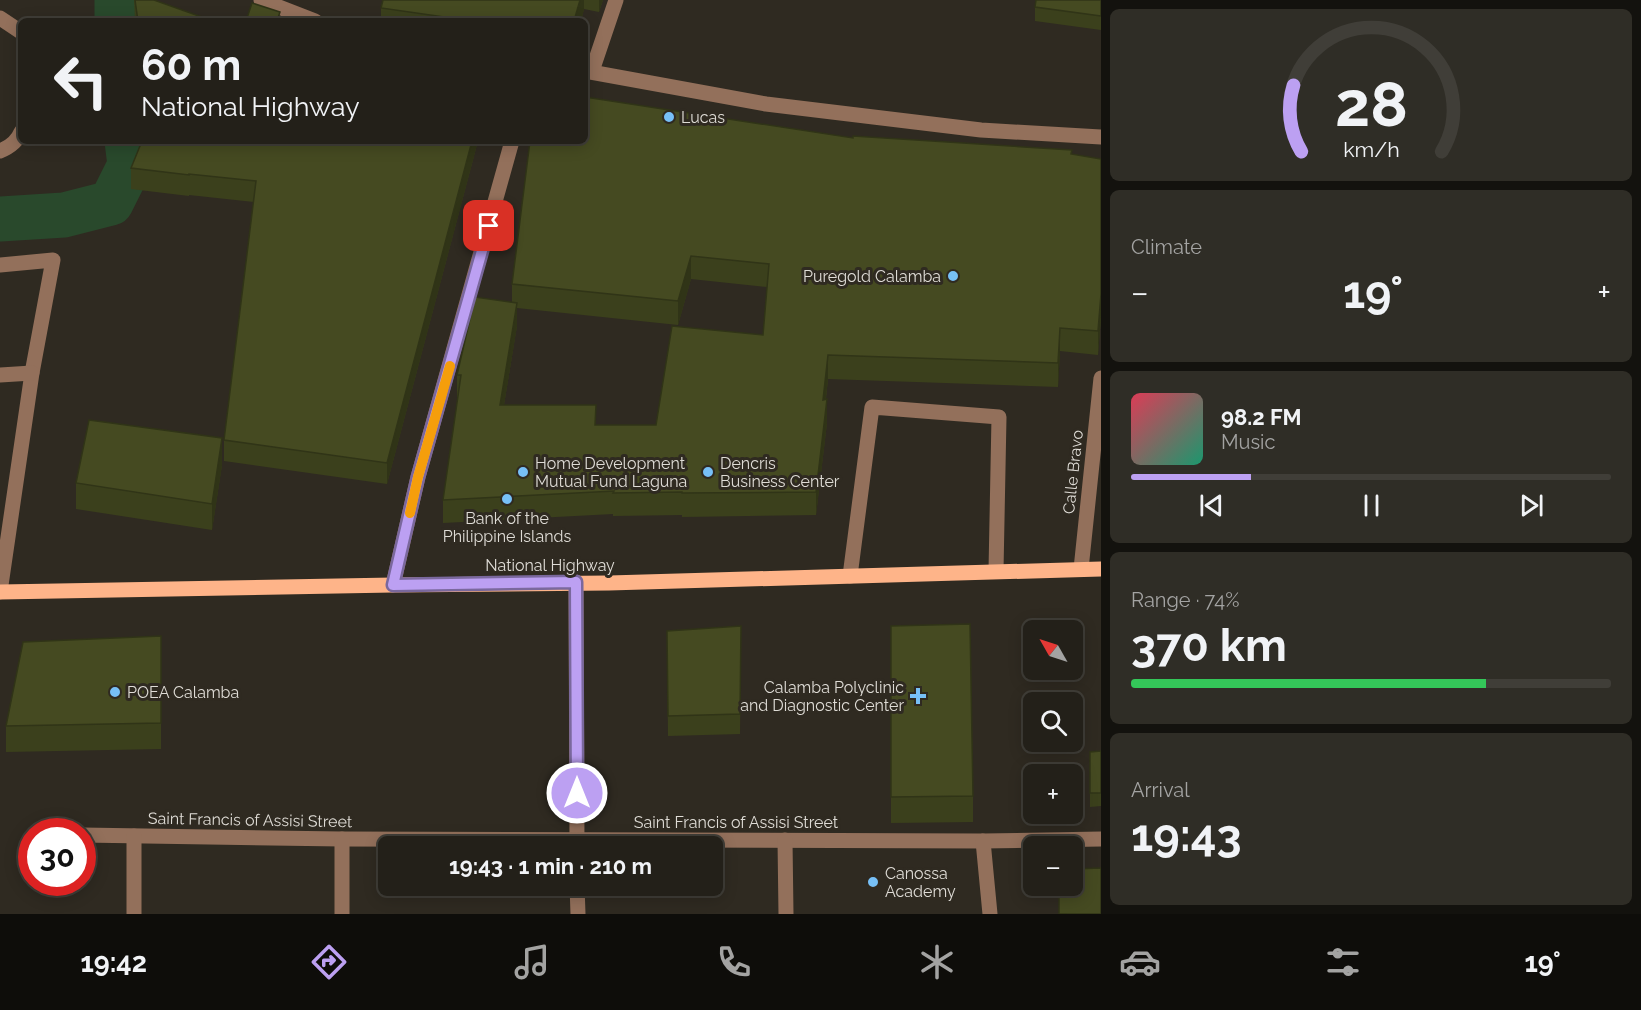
<!DOCTYPE html>
<html lang="en">
<head>
<meta charset="utf-8">
<style>
	:root { --surface:#232019; --page:#2f2d26; --text:#f1f3f6; --muted:#a3a3a2; --line:#403e38; --accent:#bca0f2 }
	body { margin:0; font-family:Raleway,sans-serif; background:var(--page); color:var(--text); height:100vh; display:flex; flex-direction:column; font-size:22px; white-space:nowrap }
	* { box-sizing:border-box; margin:0 }
	p { font-size:20px; color:var(--muted) }
	.icon { flex:none; width:33px; height:33px; fill:none; stroke:currentColor; stroke-width:2; stroke-linecap:round; stroke-linejoin:round }
	.map { position:relative; flex:1; overflow:hidden }
	.drawer { display:flex; flex-direction:column; gap:9px; padding:9px; background:#13120e; width:540px }
	.drawer>* { flex:none }
	.top-card { position:absolute; left:18px; top:18px; width:570px; height:126px; border-radius:9px; box-shadow:0 3px 15px #0003,0 0 0 2px var(--line); background:#232019; color:var(--text); overflow:hidden }
	.needle { width:39px; rotate:309deg }
	.tools { position:absolute; left:1023px; top:620px; display:grid; gap:12px }
	.tools a { display:grid; place-items:center; width:60px; height:60px; border-radius:9px; background:var(--surface); box-shadow:0 3px 15px #0003,0 0 0 2px var(--line); font-size:30px }
	.speed { position:absolute; left:18px; top:818px; display:flex; gap:12px; font-size:30px; font-weight:700; text-align:center }
	.speed>* { display:grid; place-content:center; width:78px; height:78px; border-radius:50%; background:var(--surface); box-shadow:0 3px 15px #0003,0 0 0 2px var(--line); line-height:1 }
	.speed .limit { border:9px solid #d22; background:#fff; color:#111 }
	.pin { position:absolute; display:grid; place-items:center; width:51px; height:51px; color:#fff; margin:-26px; border-radius:12px; box-shadow:0 3px 9px #0006 }
	.me { position:absolute; width:66px; margin:-33px; rotate:0deg; stroke-linejoin:round; filter:drop-shadow(0 0 4px #0008) }
	.turn { display:flex; align-items:center; gap:21px; height:126px; padding:0 24px; font-size:27px }
	.turn .icon { width:78px; height:78px; stroke-width:2.5 }
	.turn b { display:block; font-size:42px; line-height:51px }
	.big { font-size:45px; font-weight:700; line-height:1.1 }
	.drawer .card { flex:1; display:flex; flex-direction:column; justify-content:center; gap:9px; min-width:0; padding:0 21px; border-radius:9px; background:var(--page) }
	.drawer .dial { align-items:center; gap:0 }
	.dial svg { height:156px; overflow:visible; fill:none; stroke:var(--line); stroke-width:7; stroke-linecap:round; text-anchor:middle }
	.dial text { fill:var(--text); stroke:none }
	.song { display:flex; align-items:center; gap:18px }
	.cover { width:72px; height:72px; border-radius:9px; background:linear-gradient(135deg,hsl(350 70% 55%),hsl(160 70% 35%)) }
	.played { height:6px; border-radius:3px; background:linear-gradient(90deg,var(--accent) 25%,var(--line) 25%) }
	.keys { display:flex; justify-content:space-around; direction:ltr }
	.heat { display:flex; justify-content:space-between; align-items:center; font-size:33px; direction:ltr }
	.charge { height:9px; border-radius:4px; background:linear-gradient(90deg,#34c759 74%,var(--line) 0) }
	.trip { position:absolute; left:378px; top:836px; width:345px; height:60px; border-radius:9px; background:var(--surface); box-shadow:0 3px 15px #0003,0 0 0 2px var(--line); font-weight:700; line-height:60px; text-align:center }
	.tab-bar { display:flex; height:96px; justify-content:space-around; align-items:center; background:#0e0d0a; color:var(--muted) }
	.tab-bar .icon { width:42px; height:42px }
	.tab-bar .on { color:var(--accent) }
	.tab-bar b { font-size:27px; color:var(--text) }
	main { display:flex; flex:1; min-height:0 }
	.map>svg:first-child { display:block }
	.lines { fill:none; stroke-linecap:round; stroke-linejoin:round }
	.river { stroke:#29492c; stroke-width:45 }
	.minor { stroke:#93705b; stroke-width:15 }
	.major { stroke:#feb489; stroke-width:15 }
	.wall { fill:#3b401c; fill-rule:evenodd }
	.shaded-wall { fill:#303417 }
	.building { fill:#454a21; stroke:#303417; stroke-width:1.5 }
	.route-casing { stroke:#7a689d; stroke-width:15 }
	.route { stroke:#bca0f2; stroke-width:10 }
	.slow { stroke:#f59e0b; stroke-width:10 }
	.poi-dot { fill:#77c0f7; stroke:#2f2a21; stroke-width:2 }
	.labels { text-anchor:middle; dominant-baseline:central; stroke-width:6; stroke-linejoin:round; paint-order:stroke }
	.poi-label { font-size:16px; fill:#dfdcd6; stroke:#2f2a21; text-anchor:start }
	.street-label { font-size:16px; fill:#dfdcd6; stroke:#2f2a21 }
</style>
</head>
<body>
<main>
<div class="map">
<svg width="1101" height="914" viewBox="0 0 1101 914">
	<rect width="100%" height="100%" fill="#2f2a21"/>
	<g class="lines">
		<g class="river">
			<polyline points="117,0 117,21"/>
			<polyline points="0,219 64,215 111,203 130,165 127,141"/>
		</g>
		<g class="minor">
			<polyline points="261,0 315,21"/>
			<polyline points="0,18 21,32"/>
			<polyline points="585,71 766,104 981,130 1101,137"/>
			<polyline points="592,71 616,0"/>
			<path d="M0,151C10,147 17,142 21,132"/>
			<polyline points="0,265 53,260 32,373 0,592"/>
			<polyline points="0,375 32,373"/>
			<polyline points="1081,569 1101,378"/>
			<polyline points="850,576 872,407 999,417 996,571"/>
			<polyline points="576,582 577,846"/>
			<polyline points="393,585 418,477 512,141"/>
			<polyline points="82,835 342,839 983,841 1101,839"/>
			<polyline points="342,839 342,914"/>
			<polyline points="785,840 786,914"/>
			<polyline points="983,841 990,914"/>
			<polyline points="577,885 578,914"/>
			<polyline points="134,914 134,836"/>
		</g>
		<polyline class="major" points="0,592 393,585 609,583 1101,569"/>
	</g>
	<g class="wall">
		<polygon points="134,0 154,0 213,21 135,21"/>
		<polygon points="383,0 603,0 599,12 584,9 581,21 381,21 381,8"/>
		<polygon points="1101,0 1101,30 1035,21 1035,7"/>
		<path d="M853,138L1072,154L1101,159V317L1098,355L1060,351L1058,387L828,379L826,399L827,423L816,515L682,517V515L613,516V514L443,523V500L458,398H457V375L512,302V284ZM691,279L767,287L763,335L656,425H596L504,405L517,326V308L678,325Z"/>
		<polygon points="142,141 478,141 387,484 224,461 224,440 254,202 189,195 189,196 131,189 131,168"/>
		<polygon points="222,465 212,530 76,509 76,483"/>
		<polygon points="741,626 740,734 668,736 667,631"/>
		<polygon points="891,626 973,796 973,822 891,823"/>
		<polygon points="161,636 161,749 6,752 6,726"/>
		<polygon points="1101,751 1101,806 1090,807 1090,752"/>
	</g>
	<g class="shaded-wall">
		<polygon points="580,0 584,0 584,9 581,21 574,21"/>
		<polygon points="599,0 603,0 599,12"/>
		<polygon points="472,141 478,141 387,484 387,463"/>
		<polygon points="691,256 691,279 678,325 678,301"/>
		<polygon points="1101,294 1101,317 1098,355 1098,331"/>
		<polygon points="517,303 517,326 500,429 500,405"/>
		<polygon points="1060,328 1060,351 1058,387 1058,363"/>
		<polygon points="828,355 828,379 823,423 823,400"/>
		<polygon points="827,399 827,423 816,515 816,492"/>
		<polygon points="222,438 222,465 212,530 212,504"/>
	</g>
	<g class="building">
		<polygon points="135,0 154,0 213,21 138,21"/>
		<polygon points="383,0 580,0 574,21 472,21 381,8"/>
		<polygon points="1036,0 1101,0 1101,16 1035,7"/>
		<polygon points="252,3 280,12 277,21 246,21"/>
		<polygon points="585,97 853,138 853,136 1072,150 1071,154 1101,159 1101,294 1098,331 1060,328 1058,363 828,355 823,400 827,399 816,492 682,493 682,492 613,493 614,491 443,500 461,375 457,375 475,297 517,303 500,405 596,405 595,425 656,425 672,326 763,335 769,264 691,256 678,301 512,284 530,141 585,141"/>
		<polygon points="142,141 472,141 387,463 224,440 256,181 189,174 189,175 131,168"/>
		<polygon points="89,420 222,438 212,504 76,483"/>
		<polygon points="970,624 973,796 891,797 891,626"/>
		<polygon points="741,626 740,714 668,716 667,631"/>
		<polygon points="161,636 161,723 6,726 23,642"/>
		<polygon points="1101,751 1101,793 1090,793 1090,752"/>
		<polygon points="1101,868 1101,914 1059,914 1059,885 1072,885 1072,869"/>
	</g>
	<g class="lines">
		<g class="route-casing">
			<polyline id="route" points="489,226 418,477 393,585 576,582 577,793"/>
		</g>
		<use href="#route" class="route"/>
		<polyline class="slow" points="410,513 418,477 450,366"/>
	</g>
	<g class="poi-dot">
		<circle cx="669" cy="117" r="6"/>
		<circle cx="953" cy="276" r="6"/>
		<circle cx="523" cy="472" r="6"/>
		<circle cx="708" cy="472" r="6"/>
		<circle cx="507" cy="499" r="6"/>
		<circle cx="115" cy="692" r="6"/>
		<path d="M915 687h6v6h6v6h-6v6h-6v-6h-6v-6h6z"/>
		<circle cx="873" cy="882" r="6"/>
	</g>
	<g class="labels">
		<g class="poi-label">
			<text x="681" y="117">Lucas</text>
			<text x="941" y="276" text-anchor="end">Puregold Calamba</text>
			<text x="535" y="463">Home Development<tspan x="535" dy="18">Mutual Fund Laguna</tspan></text>
			<text x="720" y="463">Dencris<tspan x="720" dy="18">Business Center</tspan></text>
			<text x="507" y="518" text-anchor="middle">Bank of the<tspan x="507" dy="18">Philippine Islands</tspan></text>
			<text x="904" y="687" text-anchor="end">Calamba Polyclinic<tspan x="904" dy="18">and Diagnostic Center</tspan></text>
			<text x="127" y="692">POEA Calamba</text>
			<text x="885" y="873">Canossa<tspan x="885" dy="18">Academy</tspan></text>
		</g>
		<g class="street-label">
			<text transform="translate(1073 472) rotate(-84)">Calle Bravo</text>
			<text x="550" y="565">National Highway</text>
			<text transform="translate(250 820) rotate(1)">Saint Francis of Assisi Street</text>
			<text x="736" y="822">Saint Francis of Assisi Street</text>
		</g>
	</g>
</svg>
<div class="tools">
<a><svg class="needle" viewBox="-14 -14 28 28"><path d="M0-13l5 13h-10z" fill="#e53935"/><path d="M0 13l5-13h-10z" fill="#a3a3a2"/></svg></a>
<a><svg class="icon" aria-label="search" viewBox="0 0 24 24"><circle cx="10" cy="10" r="6"/><path d="M15 15l6 6"/></svg></a>
<a>+</a>
<a>−</a>
</div>
<div class="speed"><div class="limit">30</div></div>
<div class="pin" style="left:489px;top:226px;background:#d93025"><svg class="icon" aria-label="arrive" viewBox="0 0 24 24"><path d="M6 21V4h12l-3 4 3 4H6"/></svg></div>
<svg class="me" style="left:577px;top:793px" viewBox="-20 -20 40 40"><circle r="17" fill="#bca0f2" stroke="#fff" stroke-width="3"/><path d="M0-11L8 9 0 5-8 9z" fill="#fff"/></svg>
<div class="trip">19:43 · 1 min · 210 m</div>
<div class="top-card">
<div class="turn"><svg class="icon" aria-label="left" viewBox="0 0 24 24"><path d="M17 20v-9H6M10 6l-5 5 5 5"/></svg><div><b>60 m</b>National Highway</div></div>
</div>
</div>
<section class="drawer">
<div class="card dial"><svg viewBox="0 0 100 80">
<path d="M14 69A42 42 0 1 1 86 69"/>
<path d="M14 69A42 42 0 0 1 10 35" stroke="#bca0f2"/>
<text x="50" y="56" font-size="32" font-weight="700">28</text>
<text x="50" y="72" font-size="11">km/h</text>
</svg></div>
<div class="card"><p>Climate</p>
<div class="heat"><a>−</a><b class="big">19°</b><a>+</a></div>
</div>
<div class="card">
<div class="song"><i class="cover"></i><div><b>98.2 FM</b><p>Music</p></div></div>
<div class="played"></div>
<div class="keys"><svg class="icon" aria-label="previous" viewBox="0 0 24 24"><path d="M18 5L8 12l10 7zM5 5v14"/></svg><svg class="icon" aria-label="pause" viewBox="0 0 24 24"><path d="M8 5v14M16 5v14"/></svg><svg class="icon" aria-label="next" viewBox="0 0 24 24"><path d="M6 5l10 7-10 7zM19 5v14"/></svg></div>
</div>
<div class="card"><p>Range · 74%</p><b class="big">370 km</b><div class="charge"></div></div>
<div class="card"><p>Arrival</p><b class="big">19:43</b></div>
</section>
</main>
<nav class="tab-bar">
<b>19:42</b>
<svg class="icon on" aria-label="directions" viewBox="0 0 24 24"><path d="M12 3l9 9-9 9-9-9zM9 14v-3h6M13 9l2 2-2 2"/></svg>
<svg class="icon" aria-label="music" viewBox="0 0 24 24"><path d="M9 18V5l10-2v13"/><circle cx="6" cy="18" r="3"/><circle cx="16" cy="16" r="3"/></svg>
<svg class="icon" aria-label="phone" viewBox="0 0 24 24"><path d="M5 4h4l2 5-3 2q2 4 5 5l2-3 5 2v4C11 20 4 13 5 4z"/></svg>
<svg class="icon" aria-label="climate" viewBox="0 0 24 24"><path d="M12 3v18M4 7l16 10M4 17L20 7"/></svg>
<svg class="icon" aria-label="car" viewBox="0 0 24 24"><path d="M5 17H2v-5l4-1 3-4h7l3 4 3 1v5h-3M9 17h6M6 11h13"/><circle cx="7" cy="17" r="2"/><circle cx="17" cy="17" r="2"/></svg>
<svg class="icon" aria-label="filters" viewBox="0 0 24 24"><path d="M4 7h16M4 17h16"/><circle cx="9" cy="7" r="2"/><circle cx="15" cy="17" r="2"/></svg>
<b>19°</b>
</nav>
</body>
</html>
